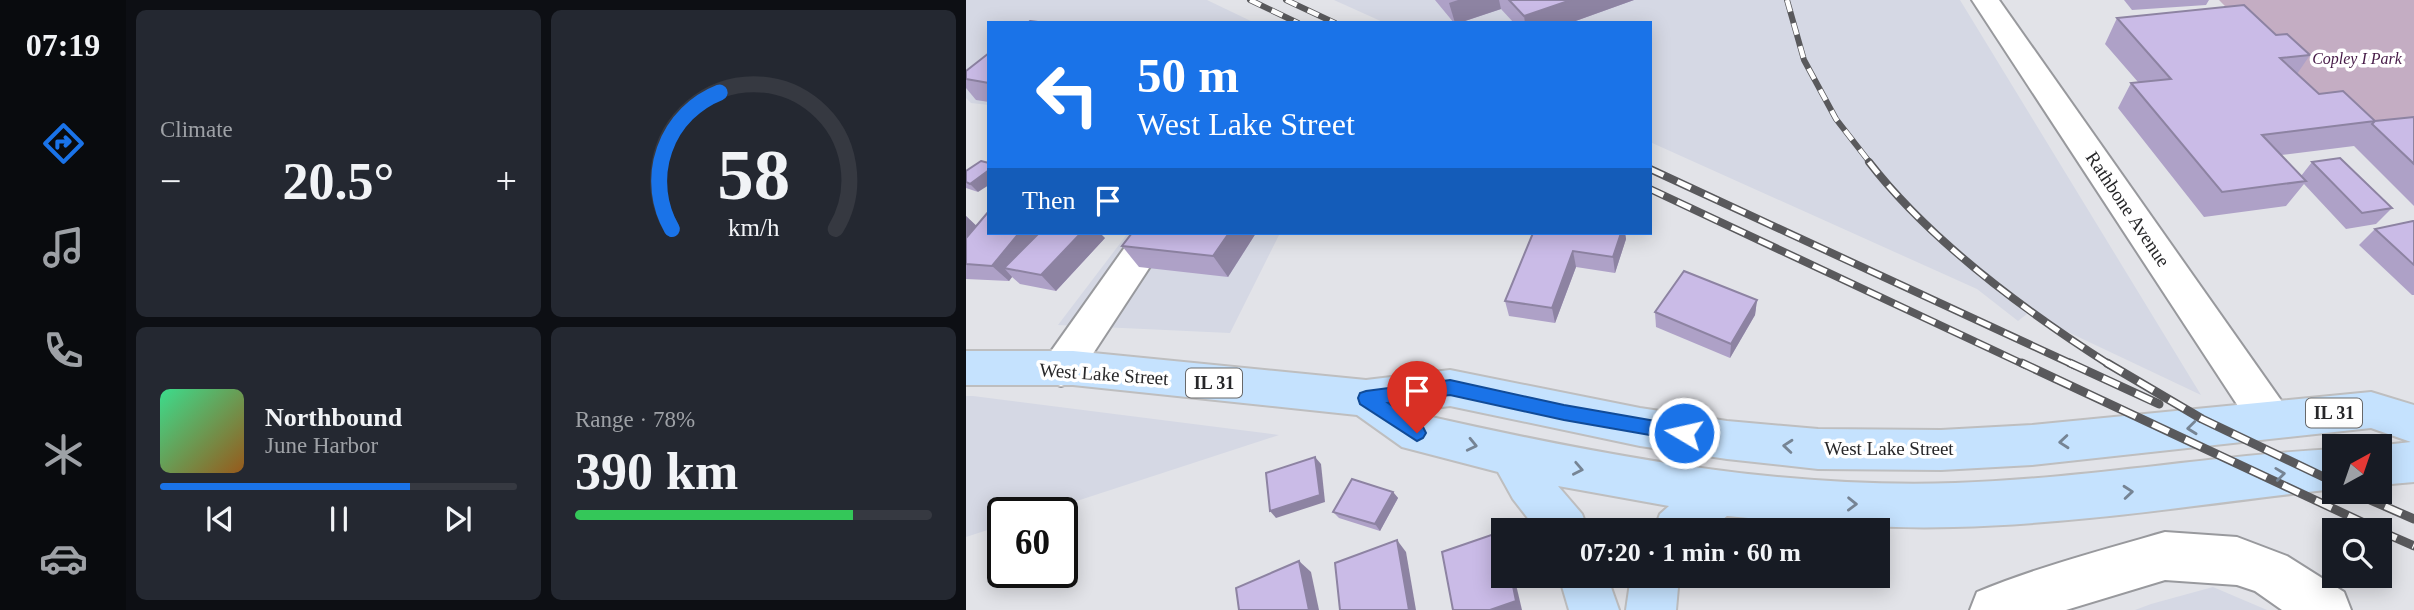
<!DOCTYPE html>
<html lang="en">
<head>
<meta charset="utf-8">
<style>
	:root { --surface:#171b24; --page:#242831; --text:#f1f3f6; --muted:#9ea1a6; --line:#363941; --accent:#1a73e8 }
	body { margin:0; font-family:Georgia,serif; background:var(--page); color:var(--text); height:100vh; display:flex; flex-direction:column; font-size:26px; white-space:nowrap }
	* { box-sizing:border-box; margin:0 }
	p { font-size:23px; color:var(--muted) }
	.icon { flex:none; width:38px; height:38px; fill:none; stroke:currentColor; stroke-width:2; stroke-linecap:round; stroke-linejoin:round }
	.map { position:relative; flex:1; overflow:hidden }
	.sheet { display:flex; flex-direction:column; gap:10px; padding:10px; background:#0d0f14; width:840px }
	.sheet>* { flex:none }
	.guide { position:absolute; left:21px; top:21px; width:665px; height:214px; border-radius:0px; box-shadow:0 4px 18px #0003; background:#1a73e8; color:#fff; overflow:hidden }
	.needle { width:46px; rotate:40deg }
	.tools { position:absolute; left:1356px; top:434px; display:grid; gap:14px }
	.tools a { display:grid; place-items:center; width:70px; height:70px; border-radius:0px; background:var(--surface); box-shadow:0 4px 18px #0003; font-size:35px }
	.speed { position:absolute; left:21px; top:497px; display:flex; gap:14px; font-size:35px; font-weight:700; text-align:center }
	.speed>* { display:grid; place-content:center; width:91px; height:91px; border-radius:50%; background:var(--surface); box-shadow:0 4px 18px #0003; line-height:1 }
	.speed .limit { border:4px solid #111; border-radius:10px; background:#fff; color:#111 }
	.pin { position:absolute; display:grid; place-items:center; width:60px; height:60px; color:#fff; margin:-72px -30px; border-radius:50% 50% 50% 0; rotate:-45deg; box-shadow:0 0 7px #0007 }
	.pin .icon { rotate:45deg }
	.me { position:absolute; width:77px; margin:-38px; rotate:279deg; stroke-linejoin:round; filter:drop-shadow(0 0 5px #0008) }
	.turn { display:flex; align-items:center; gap:24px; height:147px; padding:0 35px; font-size:32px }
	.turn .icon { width:91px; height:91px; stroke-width:2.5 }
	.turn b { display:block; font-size:49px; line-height:60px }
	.then { display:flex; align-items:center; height:66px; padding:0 35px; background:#0003; gap:14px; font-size:26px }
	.big { font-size:52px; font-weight:800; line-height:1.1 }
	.sheet .tile { flex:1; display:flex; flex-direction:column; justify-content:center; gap:10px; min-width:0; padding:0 24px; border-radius:10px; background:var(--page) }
	.sheet .dial { align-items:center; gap:0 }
	.dial svg { height:182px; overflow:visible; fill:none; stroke:var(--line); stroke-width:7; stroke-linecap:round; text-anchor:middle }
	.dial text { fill:var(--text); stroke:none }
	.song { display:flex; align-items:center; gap:21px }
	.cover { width:84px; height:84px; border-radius:10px; background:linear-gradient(135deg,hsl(150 70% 55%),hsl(30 70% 35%)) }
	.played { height:7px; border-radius:4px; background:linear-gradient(90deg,var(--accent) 70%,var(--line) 70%) }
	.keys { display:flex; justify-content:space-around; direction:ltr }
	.heat { display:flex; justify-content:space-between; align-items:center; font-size:38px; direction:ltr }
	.charge { height:10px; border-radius:5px; background:linear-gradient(90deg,#34c759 78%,var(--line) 0) }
	.sheet .tiles { flex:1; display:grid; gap:10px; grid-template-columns:repeat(2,1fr) }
	.trip { position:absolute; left:525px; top:518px; width:399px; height:70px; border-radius:0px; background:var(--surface); box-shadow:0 4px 18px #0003; font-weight:800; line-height:70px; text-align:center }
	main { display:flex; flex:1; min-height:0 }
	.menu { display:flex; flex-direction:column; width:126px; justify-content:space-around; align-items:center; background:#090b0e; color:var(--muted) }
	.menu .icon { width:49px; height:49px }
	.menu .active { color:var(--accent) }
	.menu b { font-size:32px; color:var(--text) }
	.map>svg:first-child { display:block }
	.built { fill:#d5d8e4 }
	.green { fill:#c4adc3 }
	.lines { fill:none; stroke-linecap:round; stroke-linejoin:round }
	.minor-casing { stroke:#98999d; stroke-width:4 }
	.major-casing { stroke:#bebebf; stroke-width:4 }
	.minor { fill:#fff; fill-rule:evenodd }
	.major { fill:#c5e2fe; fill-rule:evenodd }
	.rail-far2-casing { stroke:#59595c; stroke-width:6 }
	.rail-far1-casing { stroke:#59595c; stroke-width:8 }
	.rail-casing { stroke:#59595c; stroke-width:9 }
	.rail-far2 { stroke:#fff; stroke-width:4.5; stroke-dasharray:12; stroke-linecap:butt }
	.rail-far1 { stroke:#fff; stroke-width:5; stroke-dasharray:15; stroke-linecap:butt }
	.rail { stroke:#fff; stroke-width:6; stroke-dasharray:18; stroke-linecap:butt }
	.wall { fill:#aea1c7 }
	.shaded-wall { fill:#8d83a2 }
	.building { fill:#cabbe7; stroke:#8d83a2; stroke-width:2 }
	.oneway { stroke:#768494 }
	.route { fill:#1a73e8; stroke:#114b97; stroke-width:2 }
	.labels { text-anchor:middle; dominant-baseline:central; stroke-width:7; stroke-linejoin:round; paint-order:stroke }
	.far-park-label { font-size:16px; font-style:italic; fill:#461a47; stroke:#fff }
	.shield { fill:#fff; stroke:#686869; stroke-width:2 }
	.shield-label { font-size:18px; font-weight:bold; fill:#272729 }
	.street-label { font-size:19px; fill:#272729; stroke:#fff }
</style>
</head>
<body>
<main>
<nav class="menu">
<b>07:19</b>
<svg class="icon active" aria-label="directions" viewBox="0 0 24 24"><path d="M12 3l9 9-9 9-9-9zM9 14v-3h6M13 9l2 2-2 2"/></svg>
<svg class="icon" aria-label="music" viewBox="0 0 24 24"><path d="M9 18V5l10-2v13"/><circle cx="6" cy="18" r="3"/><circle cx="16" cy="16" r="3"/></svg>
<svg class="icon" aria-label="phone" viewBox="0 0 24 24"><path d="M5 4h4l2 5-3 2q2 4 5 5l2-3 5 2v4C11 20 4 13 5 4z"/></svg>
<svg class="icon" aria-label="climate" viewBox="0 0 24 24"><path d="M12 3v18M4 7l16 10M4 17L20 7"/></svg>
<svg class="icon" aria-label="car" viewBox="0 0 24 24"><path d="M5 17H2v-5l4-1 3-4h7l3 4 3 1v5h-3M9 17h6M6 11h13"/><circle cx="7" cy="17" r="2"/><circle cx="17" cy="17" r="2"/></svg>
</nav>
<section class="sheet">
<div class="tiles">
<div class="tile"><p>Climate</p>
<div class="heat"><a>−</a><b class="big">20.5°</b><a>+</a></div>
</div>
<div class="tile dial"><svg viewBox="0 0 100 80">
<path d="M14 69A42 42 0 1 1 86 69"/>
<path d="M14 69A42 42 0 0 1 35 9" stroke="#1a73e8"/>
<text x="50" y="56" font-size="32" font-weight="700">58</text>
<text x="50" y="72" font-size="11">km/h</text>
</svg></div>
<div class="tile">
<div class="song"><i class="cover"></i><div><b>Northbound</b><p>June Harbor</p></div></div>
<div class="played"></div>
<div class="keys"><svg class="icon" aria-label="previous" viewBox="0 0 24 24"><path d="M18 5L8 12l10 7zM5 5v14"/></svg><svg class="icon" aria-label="pause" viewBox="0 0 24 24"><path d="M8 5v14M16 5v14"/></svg><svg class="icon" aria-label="next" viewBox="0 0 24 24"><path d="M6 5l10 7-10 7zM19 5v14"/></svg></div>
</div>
<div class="tile"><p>Range · 78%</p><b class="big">390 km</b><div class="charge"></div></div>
</div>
</section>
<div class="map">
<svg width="1448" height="610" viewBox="0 0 1448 610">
	<rect width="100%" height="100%" fill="#e2e3e8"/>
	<g class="built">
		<polygon points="0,0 241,0 289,23 23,23 23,105 5,103 0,98"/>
		<polygon points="368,0 994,0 1235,395 1062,313 1052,321 1011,289 684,142 684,23 419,23"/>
		<polygon points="162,233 314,233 264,333 92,325"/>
		<polygon points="0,396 7,396 313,435 74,513 37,513 37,525 0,537"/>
		<polygon points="1247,587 1301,610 1169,610 1185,604"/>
	</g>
	<polygon class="green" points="1253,0 1448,0 1448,133 1387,136"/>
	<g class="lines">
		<g class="minor-casing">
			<g id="minor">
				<polygon points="1006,0 1033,0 1319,406 1325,419 1319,432 1304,438 1289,432"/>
				<polygon points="169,233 206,233 109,381 95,386 81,381 75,369 81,357"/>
				<path d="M1199,532L1271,537L1321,556L1378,592L1385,610H1316L1289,591L1271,585L1199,580L1100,610H1004L1011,592C1072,567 1136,550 1199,532Z"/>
			</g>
		</g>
		<g class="major-casing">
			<g id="major">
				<path d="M0,351H107L400,380L484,370L674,408L761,421L852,429L975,430L1066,425L1405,392L1448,405V482L1414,485V446H1410L1445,442L1405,428L1066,465L975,470L852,469L761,459L674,446L484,406L452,410L461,416C635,455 810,489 989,483C1116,479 1242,456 1368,449V489C1242,503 1115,524 988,527C912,529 836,523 761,516L743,530H688L694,514L703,506L592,486L616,514L622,530H571L547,499L532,472L436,447L391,415L107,385H0Z"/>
				<polygon points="593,576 641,576 653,610 603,610"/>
				<polygon points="665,576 713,576 710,610 660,610"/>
			</g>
		</g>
		<use href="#minor" class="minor"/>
		<use href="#major" class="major"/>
		<g class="rail-far2-casing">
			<g id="rail-far2">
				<polyline points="284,0 332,23"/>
				<polyline points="320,0 369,23"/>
				<polyline points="821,0 838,60 870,119 905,164"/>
			</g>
		</g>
		<g class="rail-far1-casing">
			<g id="rail-far1">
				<path d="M903,162C965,242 1059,311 1144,365"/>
				<polyline points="684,169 1108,365"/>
				<polyline points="684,189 1059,365"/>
			</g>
		</g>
		<g class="rail-casing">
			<g id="rail">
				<polyline points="1056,363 1413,530"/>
				<polyline points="1104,363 1193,404"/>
				<polyline points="1141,363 1236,419 1368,482"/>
				<polyline points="1386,492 1448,519"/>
				<polyline points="1414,531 1448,546"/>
			</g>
		</g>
		<use href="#rail-far2" class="rail-far2"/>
		<use href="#rail-far1" class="rail-far1"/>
		<use href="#rail" class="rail"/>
	</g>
	<g class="wall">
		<polygon points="469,0 668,0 604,23 548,23 535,9 493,23 488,23"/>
		<polygon points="1158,0 1243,0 1240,5 1166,10"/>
		<polygon points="1151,18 1310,35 1344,55 1331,74 1353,94 1409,121 1448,117 1448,206 1388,146 1315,155 1335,176 1346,162 1426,208 1410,224 1380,229 1338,184 1320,206 1238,217 1152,108 1165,83 1172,82 1139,44"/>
		<polygon points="23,53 23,102 10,100 0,88 0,71"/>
		<polygon points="0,171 12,192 0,188"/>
		<polygon points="0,216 10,226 139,238 90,291 54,284 46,277 43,281 0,279"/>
		<polygon points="1448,221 1448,295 1446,295 1393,245 1409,229"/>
		<polygon points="290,233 262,277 173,267 156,246"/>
		<polygon points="567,233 659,233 660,239 649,273 610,267 589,323 543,316 539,301"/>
		<polygon points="791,300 789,315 764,358 690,327 689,312"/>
		<polygon points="427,492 432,498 414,531 373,518 367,512"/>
	</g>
	<g class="shaded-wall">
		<polygon points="492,0 533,0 535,9 493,23 489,23 483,3"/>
		<polygon points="605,0 668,0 604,23 559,23 558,16"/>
		<polygon points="23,170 23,185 12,192 4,184"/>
		<polygon points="0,216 15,230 0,245"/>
		<polygon points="53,233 81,233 38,268 46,277 43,281 26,266"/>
		<polygon points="115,233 134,233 139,238 90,291 75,275"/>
		<polygon points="263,233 290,233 262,277 247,256"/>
		<polygon points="655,233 659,233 660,239 649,273 647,257"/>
		<polygon points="607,251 610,267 589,323 586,308"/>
		<polygon points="791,300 789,315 764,358 765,344"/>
		<polygon points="349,457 355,464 359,502 310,518 304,511"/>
		<polygon points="427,492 432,498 414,531 409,524"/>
		<polygon points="431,540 440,552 450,610 443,610"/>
		<polygon points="333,561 345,572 353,610 343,610"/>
		<polygon points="545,576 548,576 556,610 524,610"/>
	</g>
	<g class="building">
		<polygon points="543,0 605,0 558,16"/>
		<polygon points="1278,5 1310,35 1321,34 1344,55 1314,58 1353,94 1377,91 1409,121 1296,135 1340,181 1256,192 1165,83 1205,79 1151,18"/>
		<polygon points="64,21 80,23 62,23"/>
		<polygon points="23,53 23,83 0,79 0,71"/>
		<polygon points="1448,117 1448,164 1406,124 1409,121"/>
		<polygon points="1374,158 1426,208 1396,213 1346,162"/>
		<polygon points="15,161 23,163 23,170 4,184 0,182 0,171"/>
		<polygon points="23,211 23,233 53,233 26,266 0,264 0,238"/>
		<polygon points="1447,221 1448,221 1448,265 1409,229"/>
		<polygon points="73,233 115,233 75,275 38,268"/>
		<polygon points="166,233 263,233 247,256 156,246"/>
		<polygon points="567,233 655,233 647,257 607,251 586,308 539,301"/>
		<polygon points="718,271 791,300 765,344 689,312"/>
		<polygon points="349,457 354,495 304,511 300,473"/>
		<polygon points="386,479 427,492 409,524 367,512"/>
		<polygon points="534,532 537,545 537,576 545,576 550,601 524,610 487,610 476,552"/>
		<polygon points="431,540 443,610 374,610 369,563"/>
		<polygon points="333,561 343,610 273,610 270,588"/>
	</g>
	<defs><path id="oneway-chevron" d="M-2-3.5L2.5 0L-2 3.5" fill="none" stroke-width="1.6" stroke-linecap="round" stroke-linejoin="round" transform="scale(1.75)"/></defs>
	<g class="oneway">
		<use href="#oneway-chevron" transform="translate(1226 428) rotate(174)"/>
		<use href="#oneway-chevron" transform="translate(1098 442) rotate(175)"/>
		<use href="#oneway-chevron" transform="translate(506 445) rotate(13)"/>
		<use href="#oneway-chevron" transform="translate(822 446) rotate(-175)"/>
		<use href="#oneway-chevron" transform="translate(612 469) rotate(11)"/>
		<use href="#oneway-chevron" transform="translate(1314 474) rotate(-7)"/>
		<use href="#oneway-chevron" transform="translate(1162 492) rotate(-5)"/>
		<use href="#oneway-chevron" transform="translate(886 504) rotate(1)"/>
	</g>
	<polygon class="route" points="484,380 598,405 718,426 724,428 726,433 724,439 718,441 598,420 484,395 422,403 457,427 460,433 457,438 451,441 394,404 392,398 394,393 400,391"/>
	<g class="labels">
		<g class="far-park-label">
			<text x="1391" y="58">Copley I Park</text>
		</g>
		<g class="shield">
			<rect x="220" y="368.5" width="56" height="29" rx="5"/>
			<rect x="1340" y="398.5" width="56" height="29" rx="5"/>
		</g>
		<g class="shield-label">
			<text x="248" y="383">IL 31</text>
			<text x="1368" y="413">IL 31</text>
		</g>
		<g class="street-label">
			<text transform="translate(1162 209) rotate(56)">Rathbone Avenue</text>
			<text transform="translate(138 374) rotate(4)">West Lake Street</text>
			<text x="923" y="448">West Lake Street</text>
		</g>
	</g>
</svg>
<div class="tools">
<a><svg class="needle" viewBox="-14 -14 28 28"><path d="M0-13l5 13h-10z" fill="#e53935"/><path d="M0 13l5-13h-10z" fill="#9ea1a6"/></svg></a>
<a><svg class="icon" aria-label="search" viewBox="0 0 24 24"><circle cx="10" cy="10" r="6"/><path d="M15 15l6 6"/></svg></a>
</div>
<div class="speed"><div class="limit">60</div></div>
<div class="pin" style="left:451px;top:433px;background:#d93025"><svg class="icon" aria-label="arrive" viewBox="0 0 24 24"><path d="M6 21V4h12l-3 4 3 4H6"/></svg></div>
<svg class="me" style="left:718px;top:433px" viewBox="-20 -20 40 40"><circle r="17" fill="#1a73e8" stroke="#fff" stroke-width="3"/><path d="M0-11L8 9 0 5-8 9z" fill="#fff"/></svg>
<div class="trip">07:20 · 1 min · 60 m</div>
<div class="guide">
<div class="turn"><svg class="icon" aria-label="left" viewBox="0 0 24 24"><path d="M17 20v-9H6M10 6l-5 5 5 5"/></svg><div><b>50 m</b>West Lake Street</div></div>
<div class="then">Then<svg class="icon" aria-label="arrive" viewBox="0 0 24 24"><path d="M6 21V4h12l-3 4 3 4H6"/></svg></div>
</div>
</div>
</main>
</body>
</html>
